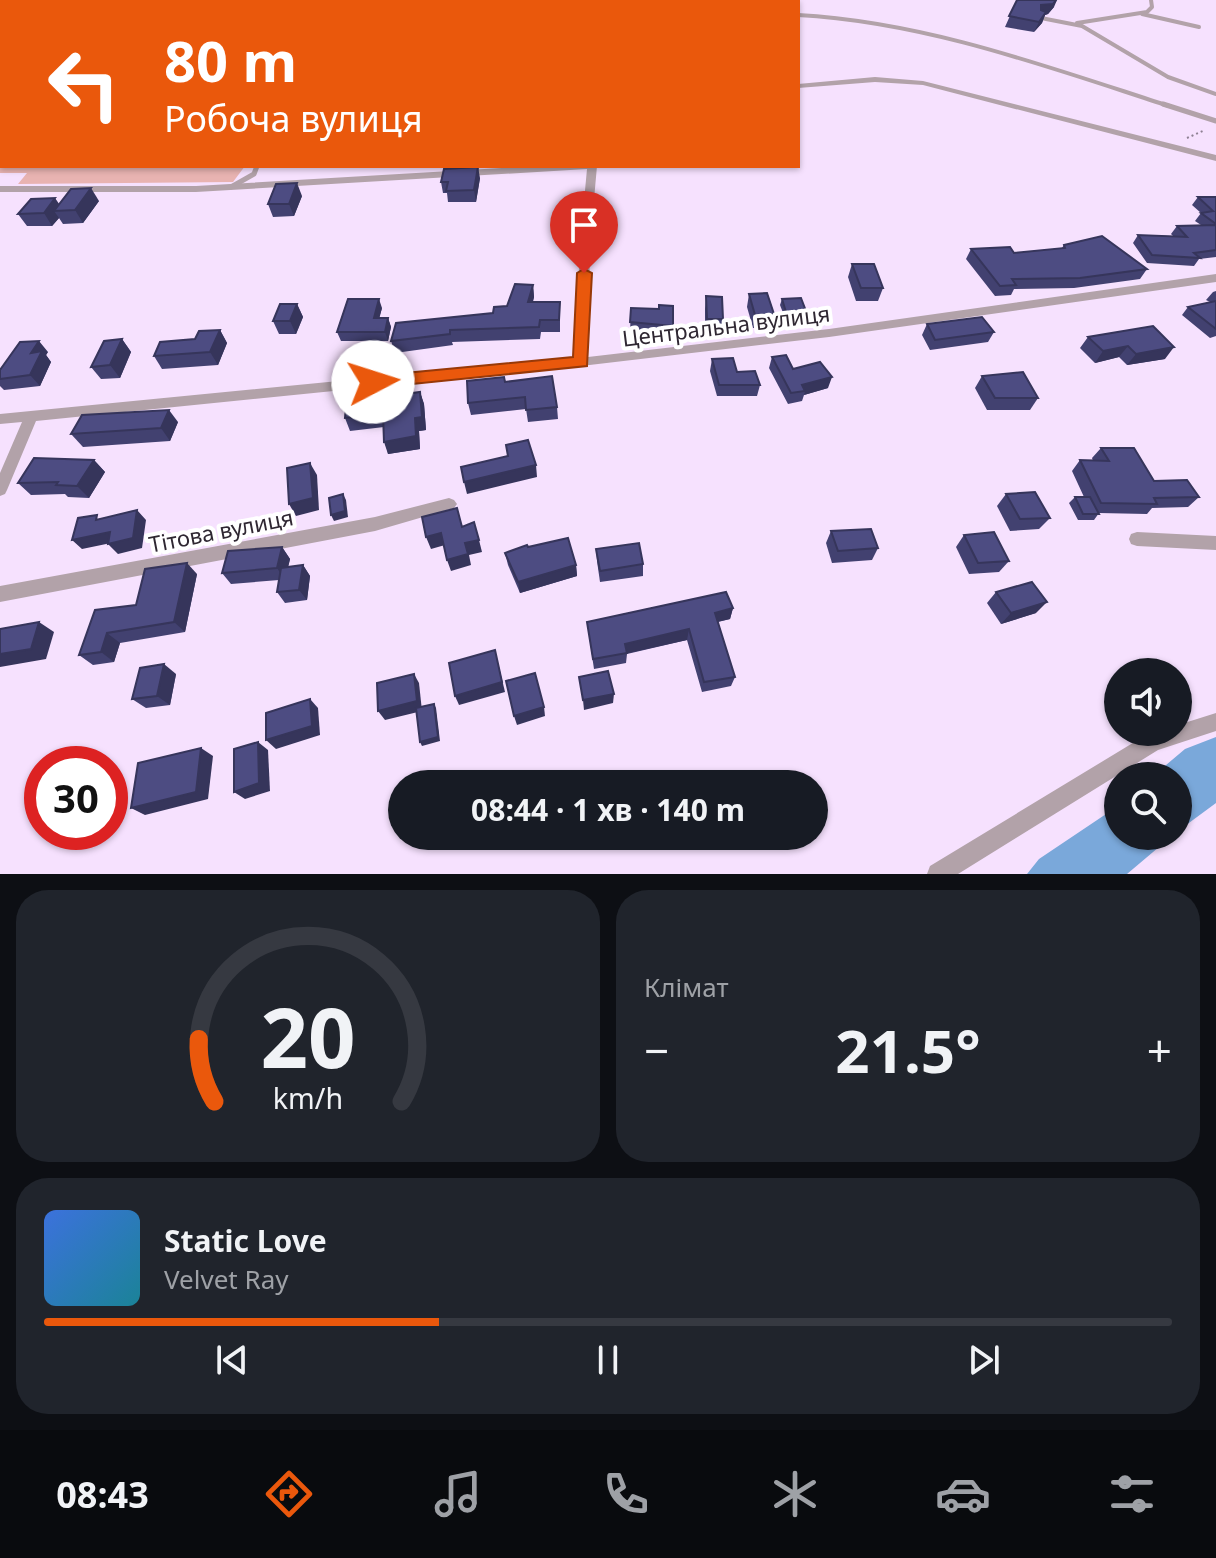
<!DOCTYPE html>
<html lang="uk">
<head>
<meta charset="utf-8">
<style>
	:root { --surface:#171b24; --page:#20242c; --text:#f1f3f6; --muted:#9ea1a6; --line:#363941; --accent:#ea580c }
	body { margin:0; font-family:"Noto Sans",sans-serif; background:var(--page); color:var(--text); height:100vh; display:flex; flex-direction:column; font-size:30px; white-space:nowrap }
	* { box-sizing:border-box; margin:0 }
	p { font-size:26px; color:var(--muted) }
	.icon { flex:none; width:44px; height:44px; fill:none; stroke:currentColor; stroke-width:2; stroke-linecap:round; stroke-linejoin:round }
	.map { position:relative; height:874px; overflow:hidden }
	.sheet { display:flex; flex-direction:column; gap:16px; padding:16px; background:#0d0f14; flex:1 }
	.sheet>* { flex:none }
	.top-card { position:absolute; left:0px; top:0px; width:800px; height:168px; box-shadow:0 2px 6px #0004; background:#ea580c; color:#fff; overflow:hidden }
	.buttons { position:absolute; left:1104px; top:658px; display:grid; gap:16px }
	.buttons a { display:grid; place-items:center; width:88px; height:88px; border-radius:50%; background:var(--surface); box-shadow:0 2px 6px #0004; font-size:40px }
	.speed { position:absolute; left:24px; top:746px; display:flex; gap:16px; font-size:40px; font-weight:700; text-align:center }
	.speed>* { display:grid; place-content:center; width:104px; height:104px; border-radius:50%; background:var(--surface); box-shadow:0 2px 6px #0004; line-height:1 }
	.speed .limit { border:12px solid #d22; background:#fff; color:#111 }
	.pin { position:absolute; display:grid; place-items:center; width:68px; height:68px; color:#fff; margin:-82px -34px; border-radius:50% 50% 50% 0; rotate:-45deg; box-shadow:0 0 8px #0007 }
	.pin .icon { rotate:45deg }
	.me { position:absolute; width:88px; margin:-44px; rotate:85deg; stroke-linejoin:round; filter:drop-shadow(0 0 6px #0008) }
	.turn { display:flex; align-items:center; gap:28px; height:168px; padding:0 32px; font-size:36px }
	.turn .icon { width:104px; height:104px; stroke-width:2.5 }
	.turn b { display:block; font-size:56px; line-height:68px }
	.big { font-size:60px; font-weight:700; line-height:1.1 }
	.sheet .card { flex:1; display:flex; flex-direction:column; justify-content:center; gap:12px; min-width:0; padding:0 28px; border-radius:32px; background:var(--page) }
	.sheet .dial { align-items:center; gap:0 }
	.dial svg { height:208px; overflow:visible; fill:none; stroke:var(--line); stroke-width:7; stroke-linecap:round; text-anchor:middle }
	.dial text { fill:var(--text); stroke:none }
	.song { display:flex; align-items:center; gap:24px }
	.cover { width:96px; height:96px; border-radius:12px; background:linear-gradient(135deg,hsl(220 70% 55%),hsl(190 70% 35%)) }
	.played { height:8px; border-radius:4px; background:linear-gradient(90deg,var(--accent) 35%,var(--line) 35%) }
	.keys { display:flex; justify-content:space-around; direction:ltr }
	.heat { display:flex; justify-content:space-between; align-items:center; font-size:44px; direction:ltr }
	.sheet .tiles { flex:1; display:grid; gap:16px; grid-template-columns:1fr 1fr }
	.card:last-child { grid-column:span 2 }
	.trip { position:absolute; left:388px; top:770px; width:440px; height:80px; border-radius:40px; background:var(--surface); box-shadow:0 2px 6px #0004; font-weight:700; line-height:80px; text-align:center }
	.tabs { display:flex; height:128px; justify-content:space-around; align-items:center; background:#090b0e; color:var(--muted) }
	.tabs .icon { width:56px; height:56px }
	.tabs .selected { color:var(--accent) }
	.tabs b { font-size:36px; color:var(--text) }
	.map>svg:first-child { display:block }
	.green { fill:#e8b3b1 }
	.water { fill:#7aa8da }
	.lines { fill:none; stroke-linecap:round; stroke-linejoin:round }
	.path { stroke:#8e8093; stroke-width:2; stroke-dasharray:2 3; stroke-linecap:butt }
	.service-far1 { stroke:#b2a2a9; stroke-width:4 }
	.service { stroke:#b2a2a9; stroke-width:5 }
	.minor { fill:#b2a2a9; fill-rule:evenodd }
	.wall { fill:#424170 }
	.shaded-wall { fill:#36355b }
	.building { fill:#4d4c82; stroke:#36355b; stroke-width:2 }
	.route { fill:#ea580c; stroke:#983908; stroke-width:2 }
	.labels { text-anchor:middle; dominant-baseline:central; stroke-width:8; stroke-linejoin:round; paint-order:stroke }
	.street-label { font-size:22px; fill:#2f2732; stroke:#fff }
</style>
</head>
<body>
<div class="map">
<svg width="1216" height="874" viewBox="0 0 1216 874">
	<rect width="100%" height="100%" fill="#f6e1fe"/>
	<polygon class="green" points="0,144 2,166 245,166 233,182 18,184 27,173 0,173"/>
	<g class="water">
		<polygon points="1216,737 1216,803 1178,831 1178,776 1153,776 1185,749"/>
		<polygon points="1118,806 1118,836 1172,836 1127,874 1027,874 1039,859"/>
	</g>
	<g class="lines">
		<g class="path">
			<polyline points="393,2 396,0"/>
			<polyline points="1187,138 1205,130"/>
		</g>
		<g class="service-far1">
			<polyline points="578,0 606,2"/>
			<polyline points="1142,14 1199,27"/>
			<path d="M798,15C926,22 1048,67 1169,106"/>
			<polyline points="1041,18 1082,26 1168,77 1216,94"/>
			<polyline points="1077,23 1147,12 1152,7 1151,0"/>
		</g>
		<g class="service">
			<polyline points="1163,104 1216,121"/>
			<polyline points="231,187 254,174 257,166"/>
		</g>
		<g class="minor">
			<polygon points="875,77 923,81 1216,155 1216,161 923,85 875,82 798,88 798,84"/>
			<polygon points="537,166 597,166 590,244 588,357 829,329 1216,274 1216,282 829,337 581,366 36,421 7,490 5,494 0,496 0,473 22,422 0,424 0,414 575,358 580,244 587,169 196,192 0,192 0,186 196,186"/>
			<polygon points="449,498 454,500 457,504 454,508 375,531 0,602 0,586 375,517"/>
			<polygon points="1137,532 1216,536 1216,550 1137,546 1131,544 1129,539 1131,534"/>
			<polygon points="1216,713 1216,731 1158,750 958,874 927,874 930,866 1146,735 1155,732 1178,732 1178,725"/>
		</g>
	</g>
	<g class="wall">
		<polygon points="1017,0 1054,7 1048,14 1045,15 1042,23 1034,32 1005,27"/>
		<polygon points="448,166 477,166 449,168"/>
		<polygon points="480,178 476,202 448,202 447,193 443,193 441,182"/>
		<polygon points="302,196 294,216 273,217 268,204"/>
		<polygon points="1198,197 1216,197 1216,257 1199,259 1194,266 1147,263 1133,243 1138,235 1173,236 1171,234 1177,226 1201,225 1195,221 1201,213 1192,205"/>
		<polygon points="99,201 83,223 63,224 59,218 52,226 27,226 18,214 59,204"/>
		<polygon points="1064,245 1147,269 1140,279 1074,288 1014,289 1011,295 995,296 966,259 971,249 1014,253 1062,248"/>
		<polygon points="852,264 883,288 878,301 856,301 848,277"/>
		<polygon points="533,285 534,297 533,302 560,302 560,332 541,332 540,339 452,342 453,345 395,353 391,341 493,313 507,306"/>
		<polygon points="1216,291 1216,336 1210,338 1182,315 1188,307 1210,302 1206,300 1213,292"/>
		<polygon points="749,294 774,314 771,327 753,328 747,307"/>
		<polygon points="706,296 723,319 721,332 705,332 705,309"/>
		<polygon points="782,299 806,311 804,318 785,318 780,305"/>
		<polygon points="297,304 303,317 296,334 279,334 273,321"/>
		<polygon points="382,308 379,318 388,318 391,327 388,341 341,341 337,332"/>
		<polygon points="631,308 673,326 672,336 630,332"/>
		<polygon points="927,324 994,332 988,342 930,350 922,335"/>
		<polygon points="1153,326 1165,359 1127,365 1119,357 1095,363 1080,348 1088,337"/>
		<polygon points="220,330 227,343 218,365 162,369 154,356"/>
		<polygon points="122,339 131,352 120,378 101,379 91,367"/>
		<polygon points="48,352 46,355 51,362 40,386 4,390 0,386 0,370"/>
		<polygon points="772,357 793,369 828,388 804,395 802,401 788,404 769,368"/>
		<polygon points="712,359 760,385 757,396 717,396 710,371"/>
		<polygon points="982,376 1038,398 1030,410 987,410 975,388"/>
		<polygon points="505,382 557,407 558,419 528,422 526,409 471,415 468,403"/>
		<polygon points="384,391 386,397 420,392 424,404 426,430 419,431 420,449 388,454 384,427 350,431 345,418"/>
		<polygon points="178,422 170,441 83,447 71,434"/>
		<polygon points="1101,448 1154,481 1199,497 1188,507 1152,508 1147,514 1099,513 1094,520 1078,520 1069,503 1075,497 1084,497 1072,471 1080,460 1093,461 1092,458"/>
		<polygon points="94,460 105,472 89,498 68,497 65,494 31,495 18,483"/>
		<polygon points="1006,494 1050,518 1039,529 1010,531 997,506"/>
		<polygon points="831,531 878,548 872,560 832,563 826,543"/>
		<polygon points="964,535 1009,561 999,572 969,574 956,547"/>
		<polygon points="282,547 290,559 288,567 303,565 310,576 307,600 285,603 277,592 279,580 231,584 222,573"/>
		<polygon points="528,547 576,565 577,576 520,593 508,565 505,553"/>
		<polygon points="596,549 643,564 643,576 600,582 597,561"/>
		<polygon points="197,574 185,632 120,643 114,662 93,665 79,655 136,605"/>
		<polygon points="996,592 1036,613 1001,624 987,603"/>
		<polygon points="733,608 730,619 718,622 735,677 731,686 702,692 687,640 627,654 626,663 594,669 587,622"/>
		<polygon points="176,674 170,705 146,708 132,699"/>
	</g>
	<g class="shaded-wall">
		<polygon points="1057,0 1054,7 1048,14 1045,15 1042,23 1034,32 1039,22 1041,5"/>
		<polygon points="478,167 480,178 476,202 474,190"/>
		<polygon points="297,183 302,196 294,216 289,204"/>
		<polygon points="91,188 99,201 83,223 75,210"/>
		<polygon points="55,198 64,211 54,211 59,218 52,226 44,213"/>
		<polygon points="533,285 534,297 529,313 528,302"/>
		<polygon points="379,299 382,308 377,327 374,318"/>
		<polygon points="297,304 303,317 296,334 290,321"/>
		<polygon points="388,318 391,327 388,341 385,332"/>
		<polygon points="220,330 227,343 218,365 210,352"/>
		<polygon points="122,339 131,352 120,378 110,365"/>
		<polygon points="39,341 48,352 46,355 51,362 40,386 30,375 31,353"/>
		<polygon points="1128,346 1119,357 1095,363 1103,351"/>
		<polygon points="1174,347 1165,359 1127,365 1136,354"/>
		<polygon points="832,377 828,388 804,395 805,391 802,385"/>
		<polygon points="420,392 424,404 426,430 419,431 420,449 388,454 384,442 415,418"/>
		<polygon points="169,410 178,422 170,441 161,428"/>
		<polygon points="94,460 105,472 89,498 77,486"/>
		<polygon points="310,463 317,475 319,510 296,516 289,504"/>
		<polygon points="536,465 537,477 467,494 464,482"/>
		<polygon points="343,494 346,500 348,517 334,521 331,515"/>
		<polygon points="137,510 146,520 142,548 118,554 108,544 111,543 82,549 72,540"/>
		<polygon points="441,533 445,545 431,549 426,537"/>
		<polygon points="479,540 482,552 469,555 471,565 451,571 447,560 465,543"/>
		<polygon points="282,547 290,559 285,580 277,568"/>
		<polygon points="187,563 197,574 185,632 174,622"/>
		<polygon points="303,565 310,576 307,600 299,590"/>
		<polygon points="576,565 577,576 520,593 518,582"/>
		<polygon points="1047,602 1036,613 1001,624 1011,613"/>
		<polygon points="733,608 730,619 712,623 715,613"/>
		<polygon points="39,622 54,632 46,659 0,667 0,654"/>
		<polygon points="689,629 687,640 624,654 625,644"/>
		<polygon points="107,633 120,643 114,662 101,652"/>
		<polygon points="495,650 505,692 459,705 455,696"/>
		<polygon points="164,664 176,674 170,705 157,696"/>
		<polygon points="414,674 419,683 422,711 385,720 378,711"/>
		<polygon points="614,694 613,703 584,710 583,700"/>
		<polygon points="310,699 318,708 320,735 276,749 266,740"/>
		<polygon points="434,704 436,708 440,741 422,746 420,742"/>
		<polygon points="544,707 545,716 517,725 514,716"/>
		<polygon points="258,742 268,750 270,791 245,799 234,792"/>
		<polygon points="201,748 213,756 208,799 145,815 131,808"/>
	</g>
	<g class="building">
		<polygon points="1017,0 1056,0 1053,4 1041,5 1041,10 1046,12 1039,22 1009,16"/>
		<polygon points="478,167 474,190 446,191 448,182 441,182 444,169"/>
		<polygon points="297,183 289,204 268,204 276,184"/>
		<polygon points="91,188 75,210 54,211 71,189"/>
		<polygon points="1198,197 1216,197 1216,224 1201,213 1213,211"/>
		<polygon points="55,198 44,213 18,214 31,199"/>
		<polygon points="1216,225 1216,250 1194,253 1200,258 1152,255 1138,235 1187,237 1177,226"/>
		<polygon points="1102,236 1147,269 1080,278 1012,279 1016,285 1000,286 971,249 1010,247 1014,253 1065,248 1064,245"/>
		<polygon points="852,264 874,264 883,288 861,288"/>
		<polygon points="515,284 533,285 528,302 560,302 559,320 540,320 539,327 450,330 450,334 391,341 396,323 493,313 494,307 507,306"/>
		<polygon points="767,293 774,314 755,315 749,294"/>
		<polygon points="706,296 722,297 723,319 707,319"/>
		<polygon points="801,298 806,311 786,312 782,299"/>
		<polygon points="348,299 379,299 374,318 388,318 385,332 337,332"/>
		<polygon points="1216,301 1216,329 1188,307"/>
		<polygon points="280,304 297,304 290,321 273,321"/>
		<polygon points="659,305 673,306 673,326 630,322 631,308 659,309"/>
		<polygon points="982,317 994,332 935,340 927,324"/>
		<polygon points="1153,326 1174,347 1136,354 1128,346 1103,351 1088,337"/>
		<polygon points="220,330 210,352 154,356 160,342 195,339 199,331"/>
		<polygon points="122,339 110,365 91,367 104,341"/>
		<polygon points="39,341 31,353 42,351 30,375 0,379 0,370 20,342"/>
		<polygon points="786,355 793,369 820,362 832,377 802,385 805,391 791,393 772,357"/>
		<polygon points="733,358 737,372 755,371 760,385 719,385 712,359"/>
		<polygon points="1023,372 1038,398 995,398 982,376"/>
		<polygon points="552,376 557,407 526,410 525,397 468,403 467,381 504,377 505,382"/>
		<polygon points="384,391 384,397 420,392 422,417 415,418 416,436 384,442 383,414 345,418 347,396"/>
		<polygon points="169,410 161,428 71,434 82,415"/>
		<polygon points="528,440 536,465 464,482 461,467 508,456 506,445"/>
		<polygon points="1101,448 1134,448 1154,481 1187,480 1199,497 1154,498 1157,504 1101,503 1080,460 1109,461"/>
		<polygon points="34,458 94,460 77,486 56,485 58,482 18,483"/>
		<polygon points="310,463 313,498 289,504 287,468"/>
		<polygon points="1035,492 1050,518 1020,519 1006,494"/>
		<polygon points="343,494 345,511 331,515 329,498"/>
		<polygon points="1075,497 1090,497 1099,514 1083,514"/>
		<polygon points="457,508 462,527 474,522 479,540 465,543 468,554 447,560 441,533 426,537 422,517"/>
		<polygon points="137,510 133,538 108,544 110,532 72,540 78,518 97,515 96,520"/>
		<polygon points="871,529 878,548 838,551 831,531"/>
		<polygon points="994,532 1009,561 978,563 964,535"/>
		<polygon points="568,538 576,565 518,582 505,553 527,545 528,547"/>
		<polygon points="639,543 643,564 600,571 596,549"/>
		<polygon points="282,547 277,568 222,573 228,551"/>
		<polygon points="187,563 174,622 107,633 101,652 79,655 95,610 136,605 145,569"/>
		<polygon points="303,565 299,590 277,592 281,568"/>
		<polygon points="1032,582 1047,602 1011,613 996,592"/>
		<polygon points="726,592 733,608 715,613 735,677 704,682 689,629 625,644 627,653 593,659 587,622"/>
		<polygon points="39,622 31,649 0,654 0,629"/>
		<polygon points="495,650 502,682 455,696 449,663"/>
		<polygon points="164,664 157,696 132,699 140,668"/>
		<polygon points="608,671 614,694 583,700 579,677"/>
		<polygon points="535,673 544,707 514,716 506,681"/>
		<polygon points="414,674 417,701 378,711 377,683"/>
		<polygon points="310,699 312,726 266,740 266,713"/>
		<polygon points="434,704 438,737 420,742 416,708"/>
		<polygon points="258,742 259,783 234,792 234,749"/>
		<polygon points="201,748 196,792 131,808 138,763"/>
	</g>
	<polygon class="route" points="584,269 592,273 587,366 373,388 365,382 373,376 573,357 577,273"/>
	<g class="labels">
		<g class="street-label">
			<text transform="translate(726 325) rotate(-7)">Центральна вулиця</text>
			<text transform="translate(221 530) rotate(-11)">Тітова вулиця</text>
		</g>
	</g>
</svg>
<div class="buttons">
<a><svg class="icon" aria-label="sound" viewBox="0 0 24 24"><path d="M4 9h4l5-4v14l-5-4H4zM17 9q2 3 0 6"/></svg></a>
<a><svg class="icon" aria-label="search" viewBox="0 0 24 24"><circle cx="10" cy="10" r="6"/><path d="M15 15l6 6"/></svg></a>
</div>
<div class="speed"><div class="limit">30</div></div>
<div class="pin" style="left:584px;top:273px;background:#d93025"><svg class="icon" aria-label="arrive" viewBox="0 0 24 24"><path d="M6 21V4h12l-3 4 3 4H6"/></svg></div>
<svg class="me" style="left:373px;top:382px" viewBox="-20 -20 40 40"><circle r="19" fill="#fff"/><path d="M0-13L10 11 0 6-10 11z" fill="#ea580c"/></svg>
<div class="trip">08:44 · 1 хв · 140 m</div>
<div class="top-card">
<div class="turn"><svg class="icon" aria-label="left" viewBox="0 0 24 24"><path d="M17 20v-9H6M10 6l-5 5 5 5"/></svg><div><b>80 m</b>Робоча вулиця</div></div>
</div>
</div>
<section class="sheet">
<div class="tiles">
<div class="card dial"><svg viewBox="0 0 100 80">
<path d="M14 69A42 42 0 1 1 86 69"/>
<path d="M14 69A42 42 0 0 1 8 45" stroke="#ea580c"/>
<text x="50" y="56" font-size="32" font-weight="700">20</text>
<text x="50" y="72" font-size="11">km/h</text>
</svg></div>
<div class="card"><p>Клімат</p>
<div class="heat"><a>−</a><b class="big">21.5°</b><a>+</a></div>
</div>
<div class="card">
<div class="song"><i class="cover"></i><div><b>Static Love</b><p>Velvet Ray</p></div></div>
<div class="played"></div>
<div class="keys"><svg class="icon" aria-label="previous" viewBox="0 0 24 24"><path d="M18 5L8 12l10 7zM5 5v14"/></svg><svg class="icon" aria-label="pause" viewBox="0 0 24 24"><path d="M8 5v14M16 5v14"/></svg><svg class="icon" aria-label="next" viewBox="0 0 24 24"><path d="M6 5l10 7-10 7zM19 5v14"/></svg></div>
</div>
</div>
</section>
<nav class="tabs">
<b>08:43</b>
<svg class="icon selected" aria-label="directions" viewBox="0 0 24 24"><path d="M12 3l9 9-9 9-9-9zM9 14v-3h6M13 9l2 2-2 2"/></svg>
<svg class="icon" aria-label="music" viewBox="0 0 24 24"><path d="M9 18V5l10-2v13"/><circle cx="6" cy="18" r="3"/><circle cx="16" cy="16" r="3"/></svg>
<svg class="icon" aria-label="phone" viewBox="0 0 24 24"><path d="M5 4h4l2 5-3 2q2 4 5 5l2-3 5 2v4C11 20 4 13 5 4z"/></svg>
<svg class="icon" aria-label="climate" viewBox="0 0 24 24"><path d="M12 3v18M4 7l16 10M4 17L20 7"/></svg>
<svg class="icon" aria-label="car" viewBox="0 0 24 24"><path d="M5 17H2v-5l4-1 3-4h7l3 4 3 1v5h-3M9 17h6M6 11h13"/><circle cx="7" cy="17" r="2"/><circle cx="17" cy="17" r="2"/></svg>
<svg class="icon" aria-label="filters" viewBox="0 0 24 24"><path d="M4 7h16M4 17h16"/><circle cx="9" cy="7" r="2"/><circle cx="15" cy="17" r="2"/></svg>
</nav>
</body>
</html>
